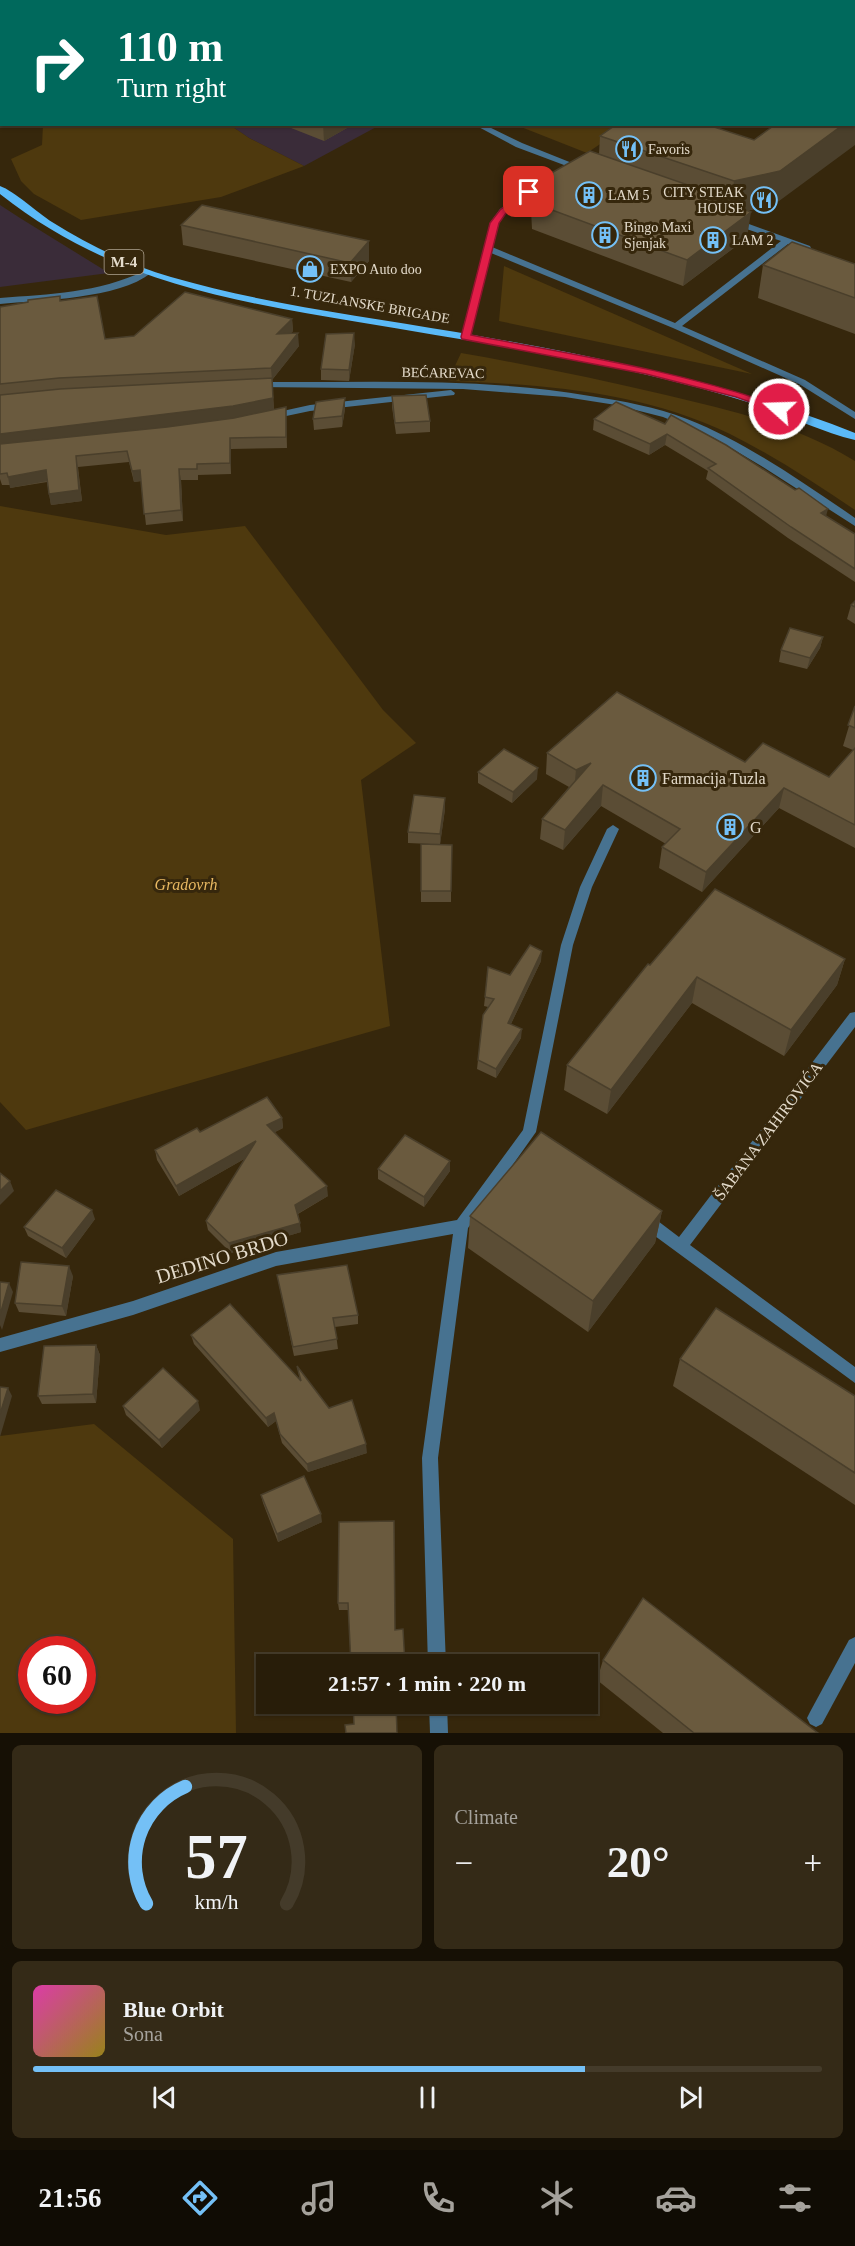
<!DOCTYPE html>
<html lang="en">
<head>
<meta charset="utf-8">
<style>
	:root { --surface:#281d09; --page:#342a17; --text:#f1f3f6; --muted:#a5a29c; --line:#443b2a; --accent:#74c0f6 }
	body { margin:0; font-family:Georgia,serif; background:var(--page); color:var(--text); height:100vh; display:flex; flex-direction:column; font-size:22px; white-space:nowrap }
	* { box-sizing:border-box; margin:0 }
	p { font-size:20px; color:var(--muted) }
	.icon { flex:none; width:33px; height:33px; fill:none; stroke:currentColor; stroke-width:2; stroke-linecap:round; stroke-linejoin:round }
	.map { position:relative; height:1733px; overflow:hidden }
	.panel { display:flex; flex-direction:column; gap:12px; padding:12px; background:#161005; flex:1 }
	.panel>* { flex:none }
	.banner { position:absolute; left:0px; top:0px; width:855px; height:126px; box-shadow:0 2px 4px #0004,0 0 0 2px var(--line); background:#00695c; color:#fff; overflow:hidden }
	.speed { position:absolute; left:18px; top:1636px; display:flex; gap:12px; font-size:30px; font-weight:700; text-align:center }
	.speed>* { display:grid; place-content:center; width:78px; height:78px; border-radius:50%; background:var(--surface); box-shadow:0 2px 4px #0004,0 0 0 2px var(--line); line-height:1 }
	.speed .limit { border:9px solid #d22; background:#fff; color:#111 }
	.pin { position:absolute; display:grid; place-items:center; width:51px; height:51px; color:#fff; margin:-26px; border-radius:12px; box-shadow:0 3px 9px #0006 }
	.me { position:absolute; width:66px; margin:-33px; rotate:290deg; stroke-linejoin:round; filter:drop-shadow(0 0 4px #0008) }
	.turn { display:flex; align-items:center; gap:21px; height:126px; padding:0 18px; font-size:27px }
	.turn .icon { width:78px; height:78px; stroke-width:2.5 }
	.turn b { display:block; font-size:42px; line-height:51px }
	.big { font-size:45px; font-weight:700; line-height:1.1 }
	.panel .widget { flex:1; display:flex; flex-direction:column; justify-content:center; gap:9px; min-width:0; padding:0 21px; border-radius:9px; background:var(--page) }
	.panel .dial { align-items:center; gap:0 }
	.dial svg { height:156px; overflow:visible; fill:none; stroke:var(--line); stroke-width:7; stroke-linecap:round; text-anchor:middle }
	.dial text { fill:var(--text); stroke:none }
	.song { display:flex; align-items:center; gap:18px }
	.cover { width:72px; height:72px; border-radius:9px; background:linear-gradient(135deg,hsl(320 70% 55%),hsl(50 70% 35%)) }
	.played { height:6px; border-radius:3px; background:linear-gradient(90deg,var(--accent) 70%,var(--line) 70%) }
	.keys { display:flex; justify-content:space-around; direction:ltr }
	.heat { display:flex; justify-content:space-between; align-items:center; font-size:33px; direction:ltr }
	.panel .tiles { flex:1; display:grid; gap:12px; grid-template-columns:1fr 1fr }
	.widget:last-child { grid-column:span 2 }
	.trip { position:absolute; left:256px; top:1654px; width:342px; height:60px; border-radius:0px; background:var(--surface); box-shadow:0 2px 4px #0004,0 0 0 2px var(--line); font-weight:700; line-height:60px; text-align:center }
	.tab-bar { display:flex; height:96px; justify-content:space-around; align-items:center; background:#100c04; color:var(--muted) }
	.tab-bar .icon { width:42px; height:42px }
	.tab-bar .on { color:var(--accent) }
	.tab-bar b { font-size:27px; color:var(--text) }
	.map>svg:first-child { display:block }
	.education { fill:#3a2c39 }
	.green { fill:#4e390e; fill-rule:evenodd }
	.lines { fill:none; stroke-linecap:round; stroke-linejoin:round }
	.minor { fill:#477290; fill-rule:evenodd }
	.primary { fill:#5bbaf8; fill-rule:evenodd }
	.wall { fill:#5b4d35 }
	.shaded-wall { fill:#4a3f2b }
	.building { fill:#6a5a3e; stroke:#4a3f2b; stroke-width:1.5 }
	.route { fill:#e11d48; stroke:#92132f; stroke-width:1.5 }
	.labels { text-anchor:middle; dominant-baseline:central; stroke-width:6; stroke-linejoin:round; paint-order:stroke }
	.far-poi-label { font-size:14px; fill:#e4dbcb; stroke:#36270c; text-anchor:start }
	.far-street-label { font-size:14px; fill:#e4dbcb; stroke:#36270c }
	.shield { fill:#36270c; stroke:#b0a592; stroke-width:1.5 }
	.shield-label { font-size:15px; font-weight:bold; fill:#e4dbcb }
	.poi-label { font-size:16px; fill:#e4dbcb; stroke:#36270c; text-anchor:start }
	.park-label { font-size:16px; font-style:italic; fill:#e9b962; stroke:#36270c }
	.street-label { font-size:16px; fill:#e4dbcb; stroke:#36270c }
	.near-street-label { font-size:20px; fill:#e4dbcb; stroke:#36270c }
</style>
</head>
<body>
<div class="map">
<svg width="855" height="1733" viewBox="0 0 855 1733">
	<rect width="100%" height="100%" fill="#36270c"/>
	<g class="education">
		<polygon points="230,125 380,125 304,166 249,138"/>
		<polygon points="0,205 20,218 109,273 0,287"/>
	</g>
	<g class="green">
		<polygon points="230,125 249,138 304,166 221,197 81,220 34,194 21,181 11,159 42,145 43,125"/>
		<polygon points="516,125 628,125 587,153"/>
		<polygon points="504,266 752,374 499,321"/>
		<path d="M461,353C530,365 598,379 666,395C732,411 797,425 855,461V510C815,483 774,456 730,434C643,392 543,384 448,381Z"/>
		<polygon points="0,506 166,535 245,526 383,710 416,743 361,780 390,1026 26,1130 0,1102"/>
		<path d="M94,1424L233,1539L236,1733H0V1436ZM32,1650H82V1701H32Z"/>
	</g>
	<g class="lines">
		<g class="minor">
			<polygon points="58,0 65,0 56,2"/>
			<polygon points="83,0 90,0 81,2"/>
			<polygon points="458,0 464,0 465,2 459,2"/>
			<polygon points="0,2 2,2 2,7 0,6"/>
			<rect x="0" y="13" width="2" height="4"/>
			<polygon points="0,38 2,38 0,43"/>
			<polygon points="473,124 483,124 522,143 587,169 580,171 516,147"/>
			<polygon points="542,179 549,181 506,213 498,223 492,247 675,323 781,241 732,224 732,220 738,220 810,246 811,248 807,250 788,244 682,326 805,380 855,412 855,419 799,384 673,328 491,253 470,337 463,339 462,337 490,223 500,209"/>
			<path d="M144,271L151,273C118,299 41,300 0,304V298C50,294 98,293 144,271Z"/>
			<path d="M258,382C369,383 481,377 590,396C623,401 656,407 687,419C743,441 795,477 845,511L855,518V526L763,467L714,438L663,417L616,405L565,397L463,389L255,387L254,385Z"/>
			<polygon points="451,390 455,393 454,395 310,411 272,419 267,416 269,414 310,405"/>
			<polygon points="613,825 619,829 592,887 573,945 536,1132 468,1228 438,1458 446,1665 428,1665 422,1458 453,1234 276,1266 133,1315 0,1352 0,1338 133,1301 276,1252 457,1220 523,1130 561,945 580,887 607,829"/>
			<polygon points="855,1012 855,1027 690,1245 855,1367 855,1383 640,1225 638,1220 640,1215 645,1214 650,1215 679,1237 850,1013"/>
			<polygon points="855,1637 855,1663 822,1724 816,1727 810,1724 807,1718 810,1712 849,1640"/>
			<polygon points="429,1704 447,1704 448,1733 430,1733"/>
		</g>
		<path class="primary" d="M0,186C14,191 38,213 52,222C89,245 129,265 171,277C264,304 361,316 456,332C592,355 726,382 855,433V440C822,432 790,416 757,405C708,389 658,377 608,366C525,349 441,336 358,322C225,300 109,280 0,194Z"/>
	</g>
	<g class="wall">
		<polygon points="125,0 203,0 199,2 126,2"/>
		<polygon points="296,0 424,0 429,2 301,2"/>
		<polygon points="281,124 354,124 324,141"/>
		<polygon points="705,124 775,204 747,211 747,238 683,286 532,229 531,210 532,184 599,154 600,136"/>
		<polygon points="181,225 369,261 351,282 183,245"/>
		<polygon points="855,264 855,334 758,298 763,265"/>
		<polygon points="60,301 105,339 292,319 293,331 290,334 299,346 272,380 274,410 286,407 287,448 231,449 231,474 198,475 198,480 181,480 183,521 146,525 141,481 134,482 129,462 78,467 82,501 51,505 47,482 10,488 10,485 2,485 0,479 0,307"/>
		<polygon points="355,344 349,381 321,380 321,369"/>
		<polygon points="392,396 430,421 430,432 396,434 392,407"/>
		<polygon points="616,402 826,516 855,534 855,582 788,538 706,479 708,471 665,445 649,455 593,430 594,419"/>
		<polygon points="345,409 342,427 314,430 313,419"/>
		<polygon points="855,601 855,624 847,619 851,605"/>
		<polygon points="823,637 820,648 807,669 779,662 781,650"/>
		<polygon points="855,706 855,848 779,808 702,892 659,868 662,847 666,844 601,806 563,850 540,839 542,819 569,787 546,774 547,753 745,762 829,777 853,750 843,746"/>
		<polygon points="478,772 537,779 512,803 478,783"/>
		<polygon points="445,798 445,809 440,844 451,891 451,902 421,902 421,844 430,844 408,843 408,832"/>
		<polygon points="845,959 837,985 784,1056 692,1003 607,1114 564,1090 567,1065 650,965"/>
		<polygon points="541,961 511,1024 521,1038 496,1078 477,1069 478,1060 488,1007 484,1006 485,997 510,975"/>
		<polygon points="282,1118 283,1128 275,1132 328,1196 298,1214 301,1232 231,1253 208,1230 206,1221 246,1158 179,1196 157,1160 155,1150 200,1132"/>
		<polygon points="450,1161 450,1171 424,1207 378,1179 378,1169"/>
		<polygon points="662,1211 655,1243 588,1332 468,1248 470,1216"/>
		<polygon points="95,1219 66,1258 28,1236 24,1227"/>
		<polygon points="277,1275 358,1315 358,1324 335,1327 338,1349 294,1356"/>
		<polygon points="73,1276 66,1316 19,1312 15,1303"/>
		<polygon points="191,1335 300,1380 297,1366 329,1408 367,1453 308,1472 282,1443 276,1421 268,1427 194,1344"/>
		<polygon points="96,1345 100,1355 96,1403 42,1404 38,1396"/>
		<polygon points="680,1359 855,1396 855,1505 673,1386"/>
		<polygon points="123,1406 200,1410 162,1448 126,1415"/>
		<polygon points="261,1495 322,1522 278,1542 263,1503"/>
		<polygon points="339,1522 395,1630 348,1610 339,1610 338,1603"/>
		<polygon points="603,1660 818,1733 663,1733 597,1680"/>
	</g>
	<g class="shaded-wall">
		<polygon points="162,0 203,0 199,2 162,2"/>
		<polygon points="855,117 855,145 775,204 729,215 734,181 844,124 854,124 854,118"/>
		<polygon points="323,124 354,124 324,141"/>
		<polygon points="714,194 710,219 705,196"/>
		<polygon points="751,212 747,238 683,286 687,260"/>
		<polygon points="369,241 369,261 351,282 350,263"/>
		<polygon points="292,319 293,331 278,346 277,334"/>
		<polygon points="298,333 299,346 272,380 271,368"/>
		<polygon points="354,333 355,344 349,381 349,370"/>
		<polygon points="272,378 274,410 235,419 0,447 0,434"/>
		<polygon points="345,398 345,409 342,427 342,416"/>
		<polygon points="667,434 665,445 649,455 650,444"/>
		<polygon points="230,438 231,449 231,474 230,463"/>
		<polygon points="76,456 82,501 51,505 49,494"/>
		<polygon points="179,469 181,480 183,521 181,510"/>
		<polygon points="46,470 48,481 10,488 8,477"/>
		<polygon points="140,470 142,481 134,482 132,471"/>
		<polygon points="828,509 825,520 821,513"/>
		<polygon points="823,637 820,648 807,669 810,658"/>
		<polygon points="591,763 574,790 576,770"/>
		<polygon points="538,768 537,779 512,803 513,792"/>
		<polygon points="603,785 601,806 563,850 565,830"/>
		<polygon points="784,788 779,808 702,892 706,872"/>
		<polygon points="445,798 445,809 440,845 440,834"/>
		<polygon points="542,951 541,961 507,1032 508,1023"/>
		<polygon points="845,959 837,985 784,1056 791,1030"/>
		<polygon points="697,977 692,1003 607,1114 611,1090"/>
		<polygon points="522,1029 521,1038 496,1078 496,1069"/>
		<polygon points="282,1118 283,1128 269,1135 267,1125"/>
		<polygon points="256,1141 258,1151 179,1196 176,1186"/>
		<polygon points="450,1161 450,1171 424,1207 424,1197"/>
		<polygon points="10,1181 14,1191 0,1205 0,1191"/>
		<polygon points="327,1186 328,1196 297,1214 295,1205"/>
		<polygon points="92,1210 95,1219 66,1258 62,1248"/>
		<polygon points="662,1211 655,1243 588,1332 593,1301"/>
		<polygon points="300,1223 301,1232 231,1253 229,1243"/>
		<polygon points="69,1266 73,1276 66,1316 62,1306"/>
		<polygon points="9,1283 13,1292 2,1330 0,1325 0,1315"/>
		<polygon points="96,1345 100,1355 96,1403 93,1394"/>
		<polygon points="8,1388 12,1396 0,1437 0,1414"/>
		<polygon points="198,1401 200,1410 162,1448 159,1440"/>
		<polygon points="274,1413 276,1421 268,1427 266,1418"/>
		<polygon points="366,1444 367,1453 308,1472 307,1464"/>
		<polygon points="321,1514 322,1522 278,1542 277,1534"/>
	</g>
	<g class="building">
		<polygon points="367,0 424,0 429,2 372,2"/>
		<polygon points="854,82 855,83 855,117 854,118"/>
		<polygon points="617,124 705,124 754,140 776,124 844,124 780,171 734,181 600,136"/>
		<polygon points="590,151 714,194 705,196 751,212 687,260 533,203 532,184"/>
		<polygon points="202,205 369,241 350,263 181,225"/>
		<polygon points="792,242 855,264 855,298 763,265"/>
		<polygon points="185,292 292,319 277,334 298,333 271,368 59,378 0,384 0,307 28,302 28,300 60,296 60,301 97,296 105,339 134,336"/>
		<polygon points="354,333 349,370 321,369 326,334"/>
		<polygon points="272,378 273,398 233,406 0,434 0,395 60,389"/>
		<polygon points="426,395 430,421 395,423 392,396"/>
		<polygon points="345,398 342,416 313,419 316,402"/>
		<polygon points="616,402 665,424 671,415 726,445 795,490 799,488 828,509 821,513 855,534 855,569 791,527 708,468 716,464 667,434 650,444 594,419"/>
		<polygon points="286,407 286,437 230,438 230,463 197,464 197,469 179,469 181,510 144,514 140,470 132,471 127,451 76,456 79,490 49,494 46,470 8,477 7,473 0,474 0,444 167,427 234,418"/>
		<polygon points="855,601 855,607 851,605"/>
		<polygon points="790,628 823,637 810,658 781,650"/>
		<polygon points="617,692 745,762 763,743 829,777 855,748 855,825 784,788 706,872 662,847 680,829 603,785 565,830 542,819 591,763 576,770 547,753"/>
		<polygon points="855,706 855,728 848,725"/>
		<polygon points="504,749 538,768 513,792 478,772"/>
		<polygon points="414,795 445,798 440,834 408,832"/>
		<polygon points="421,844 452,845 451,891 421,891"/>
		<polygon points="715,889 845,959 791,1030 697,977 611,1090 567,1065 648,964 650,965"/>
		<polygon points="530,945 542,951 508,1023 522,1029 496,1069 478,1060 483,1015 494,999 485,997 488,967 510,975"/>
		<polygon points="267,1097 282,1118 267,1125 327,1186 295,1205 300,1223 229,1243 206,1221 256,1141 176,1186 155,1150 197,1128 200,1132"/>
		<polygon points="541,1132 662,1211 593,1301 470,1216"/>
		<polygon points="405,1135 450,1161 424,1197 378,1169"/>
		<polygon points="0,1173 10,1181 0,1191"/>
		<polygon points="56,1190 92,1210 62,1248 24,1227"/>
		<polygon points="21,1262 69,1266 62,1306 15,1303"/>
		<polygon points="347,1265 358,1315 333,1318 337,1339 293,1347 277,1275"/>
		<polygon points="0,1282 9,1283 0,1315"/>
		<polygon points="230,1304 301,1381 297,1366 329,1408 352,1400 366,1444 307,1464 280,1434 274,1413 266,1418 191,1335"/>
		<polygon points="716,1308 855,1396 855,1473 680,1359"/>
		<polygon points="96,1345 93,1394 38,1396 44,1346"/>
		<polygon points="163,1368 198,1401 159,1440 123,1406"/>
		<polygon points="0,1387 8,1388 0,1414"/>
		<polygon points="304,1476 321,1514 277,1534 261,1495"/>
		<polygon points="394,1521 395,1630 403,1629 405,1665 351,1665 348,1603 338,1603 339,1522"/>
		<polygon points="643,1598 818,1733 694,1733 603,1660"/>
		<polygon points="353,1704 396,1704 397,1733 346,1733 345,1725 354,1724"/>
	</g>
	<path class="route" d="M526,190L533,192L506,213L499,223L471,335C576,355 682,371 782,407V411H775L736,397L646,374L462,339L461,337L490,223L500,210Z"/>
	<defs>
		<g id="restaurant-ring" transform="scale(1.35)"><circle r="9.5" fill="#36270c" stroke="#74c0f6" stroke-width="1.5"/><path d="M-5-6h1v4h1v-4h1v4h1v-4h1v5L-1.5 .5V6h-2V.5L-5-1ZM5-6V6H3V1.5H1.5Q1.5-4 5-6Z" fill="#74c0f6"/></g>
		<g id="building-ring" transform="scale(1.35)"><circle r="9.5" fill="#36270c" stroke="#74c0f6" stroke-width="1.5"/><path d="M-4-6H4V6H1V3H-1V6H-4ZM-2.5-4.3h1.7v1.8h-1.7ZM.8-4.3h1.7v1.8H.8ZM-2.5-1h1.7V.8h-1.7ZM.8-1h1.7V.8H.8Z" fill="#74c0f6"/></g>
		<g id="shop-ring" transform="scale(1.35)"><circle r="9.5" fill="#36270c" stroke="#74c0f6" stroke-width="1.5"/><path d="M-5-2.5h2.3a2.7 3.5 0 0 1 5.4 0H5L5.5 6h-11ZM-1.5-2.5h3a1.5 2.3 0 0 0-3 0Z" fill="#74c0f6"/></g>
	</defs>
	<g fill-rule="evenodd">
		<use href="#restaurant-ring" x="629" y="149"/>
		<use href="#building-ring" x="589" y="195"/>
		<use href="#restaurant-ring" x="764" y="200"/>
		<use href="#building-ring" x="605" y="235"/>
		<use href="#building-ring" x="713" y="240"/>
		<use href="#shop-ring" x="310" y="269"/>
		<use href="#building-ring" x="643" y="778"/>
		<use href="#building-ring" x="730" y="827"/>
	</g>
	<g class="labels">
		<g class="far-poi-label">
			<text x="648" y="149">Favoris</text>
			<text x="744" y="192" text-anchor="end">CITY STEAK<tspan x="744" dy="16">HOUSE</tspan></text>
			<text x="608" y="195">LAM 5</text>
			<text x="624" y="227">Bingo Maxi<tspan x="624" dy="16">Sjenjak</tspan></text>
			<text x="732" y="240">LAM 2</text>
			<text x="330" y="269">EXPO Auto doo</text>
		</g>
		<g class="far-street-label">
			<text transform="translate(370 305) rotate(10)">1. TUZLANSKE BRIGADE</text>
			<text transform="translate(443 373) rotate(1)">BEĆAREVAC</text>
		</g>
		<rect class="shield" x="104.5" y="250" width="39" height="24" rx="4.5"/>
		<g class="shield-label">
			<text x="124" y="262">M-4</text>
		</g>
		<g class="poi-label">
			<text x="662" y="778">Farmacija Tuzla</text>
			<text x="750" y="827">G</text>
		</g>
		<g class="park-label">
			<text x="186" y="884">Gradovrh</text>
		</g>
		<g class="street-label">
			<text transform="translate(768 1131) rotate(-53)">ŠABANA ZAHIROVIĆA</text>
		</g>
		<g class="near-street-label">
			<text transform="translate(222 1257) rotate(-17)">DEDINO BRDO</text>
		</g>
	</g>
</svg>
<div class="speed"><div class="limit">60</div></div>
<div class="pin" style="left:529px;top:192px;background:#d93025"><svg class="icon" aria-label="arrive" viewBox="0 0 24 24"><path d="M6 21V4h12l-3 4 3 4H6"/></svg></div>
<svg class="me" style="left:779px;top:409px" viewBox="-20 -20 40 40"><circle r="17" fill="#e11d48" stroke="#fff" stroke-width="3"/><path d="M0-11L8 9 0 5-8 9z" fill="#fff"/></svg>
<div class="trip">21:57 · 1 min · 220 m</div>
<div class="banner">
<div class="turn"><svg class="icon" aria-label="right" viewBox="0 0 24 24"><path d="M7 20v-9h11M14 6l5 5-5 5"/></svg><div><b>110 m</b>Turn right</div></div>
</div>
</div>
<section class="panel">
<div class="tiles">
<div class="widget dial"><svg viewBox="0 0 100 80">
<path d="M14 69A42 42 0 1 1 86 69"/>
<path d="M14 69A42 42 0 0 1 34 9" stroke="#74c0f6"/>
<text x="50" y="56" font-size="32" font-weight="700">57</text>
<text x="50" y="72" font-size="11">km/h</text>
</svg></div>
<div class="widget"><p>Climate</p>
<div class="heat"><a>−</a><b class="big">20°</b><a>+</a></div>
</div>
<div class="widget">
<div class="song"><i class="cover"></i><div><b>Blue Orbit</b><p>Sona</p></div></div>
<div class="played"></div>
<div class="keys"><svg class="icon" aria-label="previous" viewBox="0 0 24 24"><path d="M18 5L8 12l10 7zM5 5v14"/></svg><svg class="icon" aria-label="pause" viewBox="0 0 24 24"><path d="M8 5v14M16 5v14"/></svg><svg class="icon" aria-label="next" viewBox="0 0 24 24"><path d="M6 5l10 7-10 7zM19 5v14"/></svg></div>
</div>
</div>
</section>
<nav class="tab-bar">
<b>21:56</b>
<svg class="icon on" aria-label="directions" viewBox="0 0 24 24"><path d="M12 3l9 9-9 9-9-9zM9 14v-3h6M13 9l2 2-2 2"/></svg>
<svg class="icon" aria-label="music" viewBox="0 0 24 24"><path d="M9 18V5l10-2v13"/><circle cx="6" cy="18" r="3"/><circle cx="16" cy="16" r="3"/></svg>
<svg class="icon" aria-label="phone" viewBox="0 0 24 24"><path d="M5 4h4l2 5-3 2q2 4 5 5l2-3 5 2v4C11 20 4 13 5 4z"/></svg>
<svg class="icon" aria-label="climate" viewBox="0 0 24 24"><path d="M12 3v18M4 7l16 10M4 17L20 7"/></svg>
<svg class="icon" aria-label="car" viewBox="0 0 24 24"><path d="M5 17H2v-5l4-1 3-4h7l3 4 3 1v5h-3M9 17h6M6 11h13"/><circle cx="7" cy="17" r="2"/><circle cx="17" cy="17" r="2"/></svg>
<svg class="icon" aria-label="filters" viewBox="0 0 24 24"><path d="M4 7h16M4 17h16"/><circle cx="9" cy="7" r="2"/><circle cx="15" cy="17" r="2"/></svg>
</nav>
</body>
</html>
